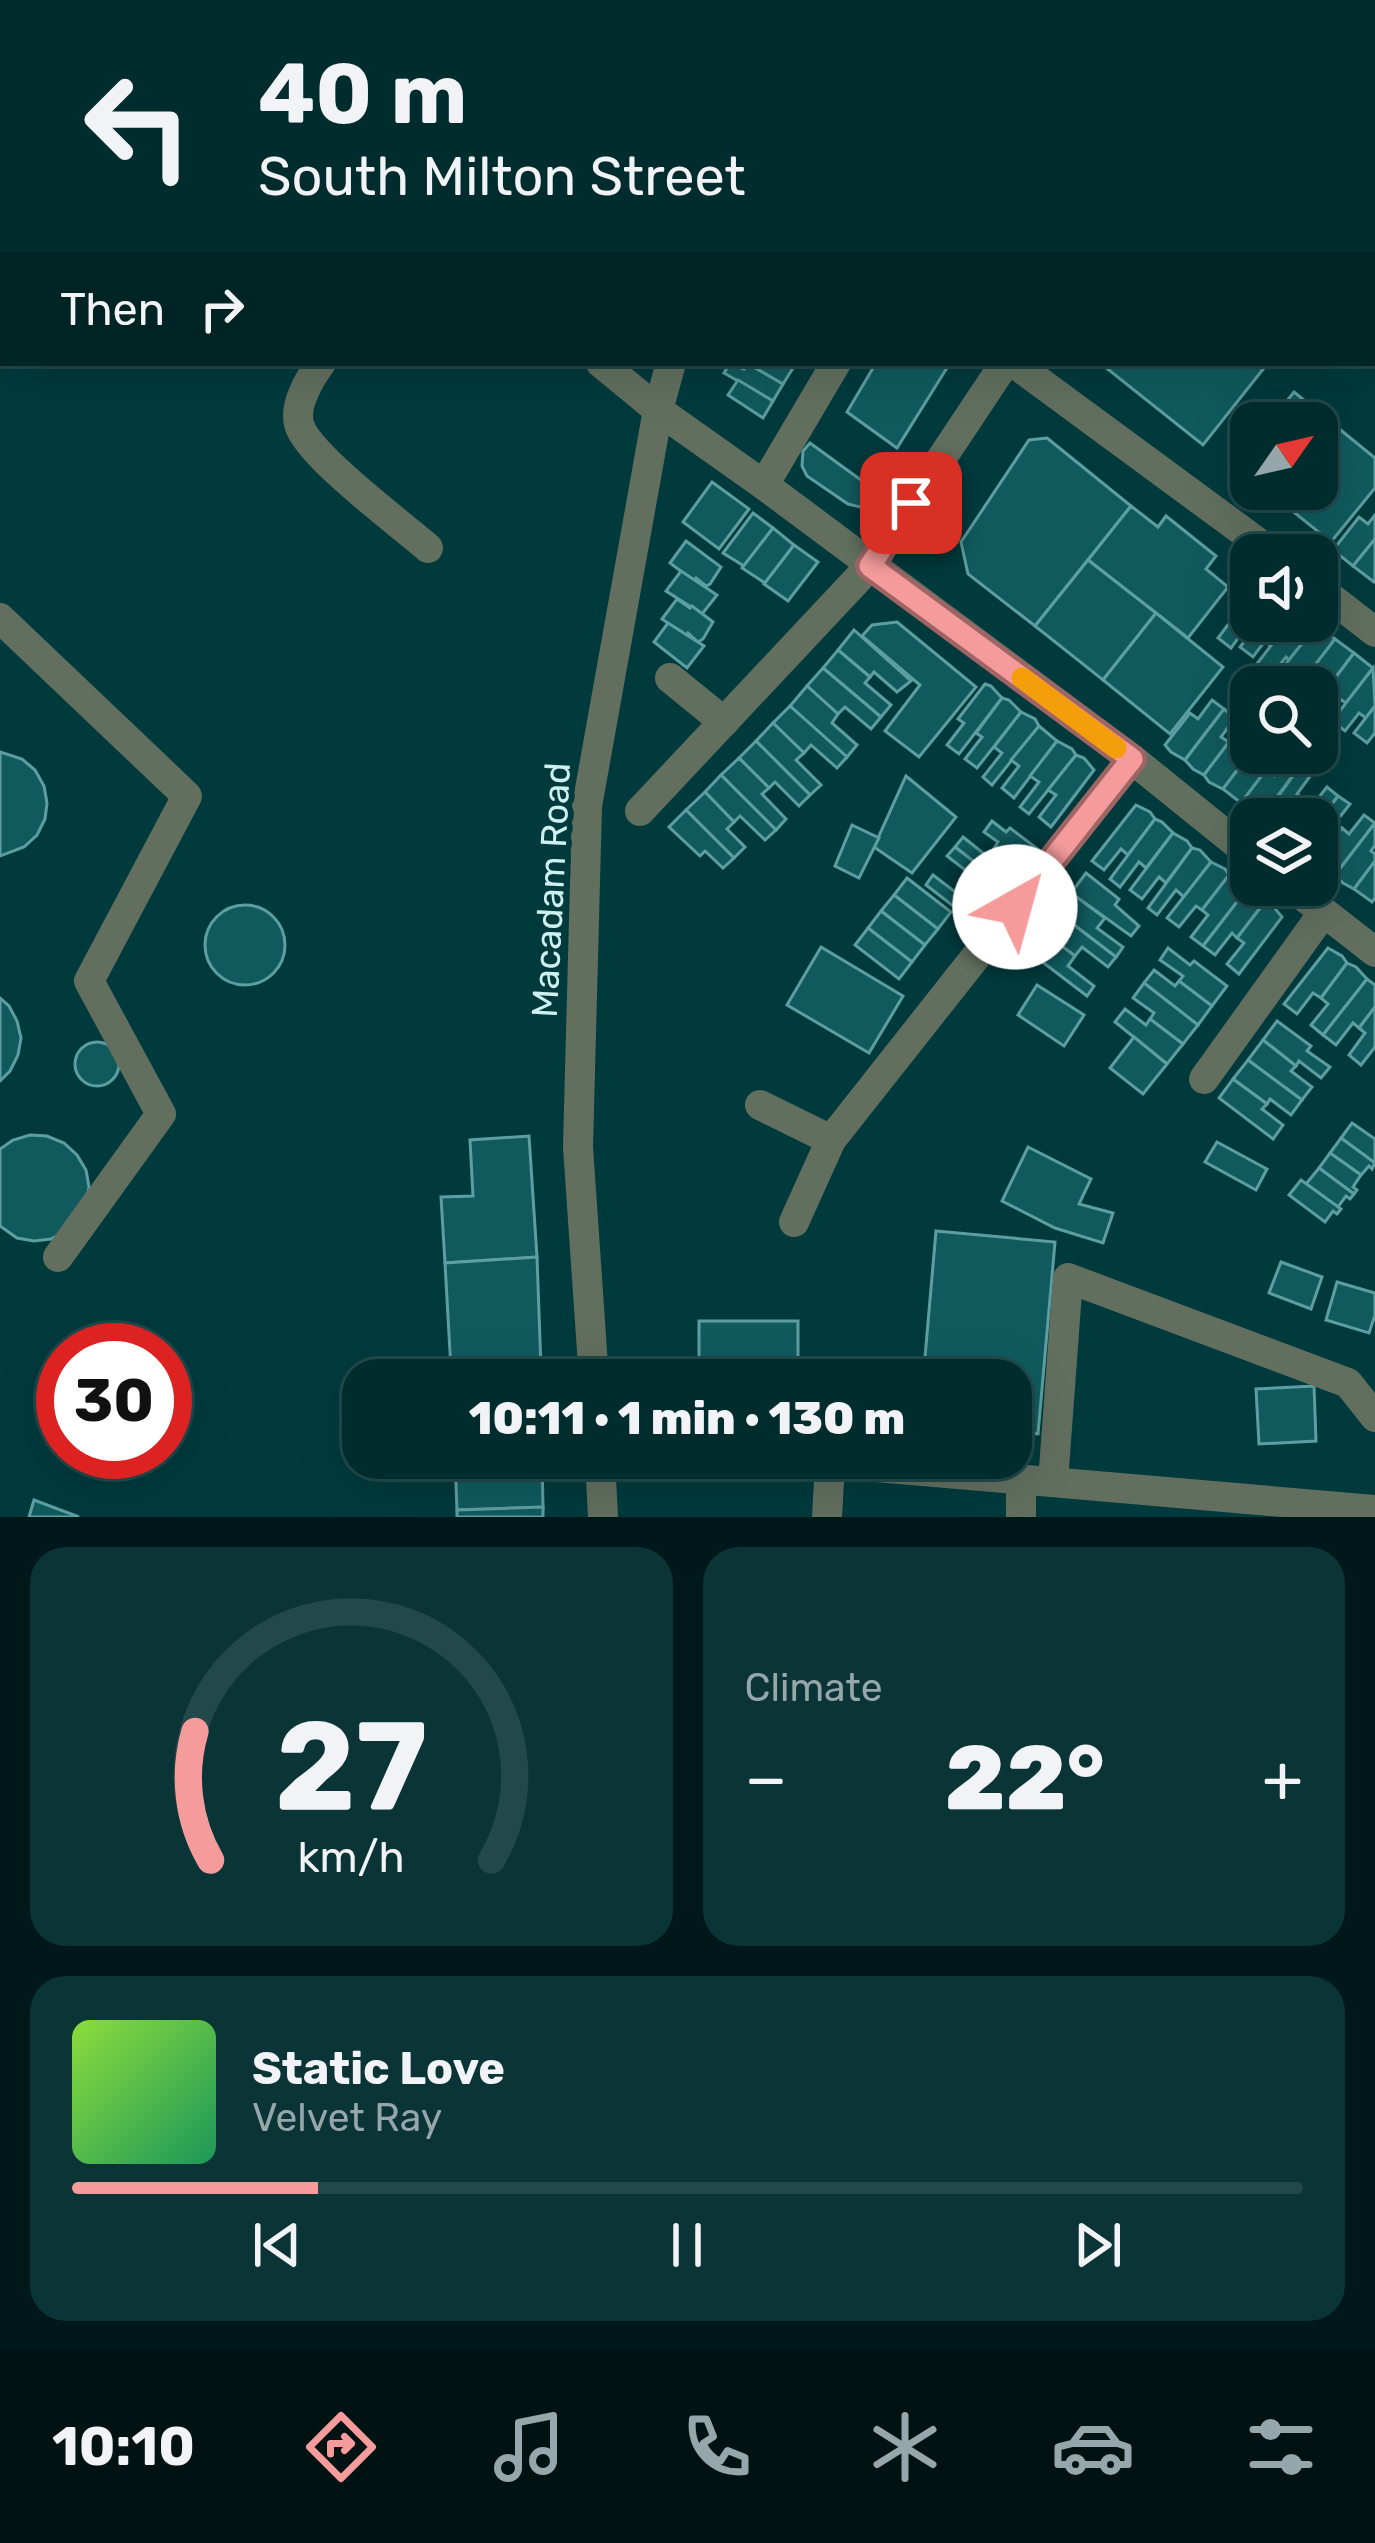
<!DOCTYPE html>
<html lang="en">
<head>
<meta charset="utf-8">
<style>
	:root { --surface:#002c2e; --page:#0a3436; --text:#f1f3f6; --muted:#95a7aa; --line:#22484a; --accent:#f59b9b }
	body { margin:0; font-family:Rubik,sans-serif; background:var(--page); color:var(--text); height:100vh; display:flex; flex-direction:column; font-size:45px; white-space:nowrap }
	* { box-sizing:border-box; margin:0 }
	p { font-size:39px; color:var(--muted) }
	.icon { flex:none; width:66px; height:66px; fill:none; stroke:currentColor; stroke-width:2; stroke-linecap:round; stroke-linejoin:round }
	.map { position:relative; height:1517px; overflow:hidden }
	.side { display:flex; flex-direction:column; gap:30px; padding:30px; background:#001819; flex:1 }
	.side>* { flex:none }
	.top-card { position:absolute; left:0px; top:0px; width:1377px; height:366px; box-shadow:0 12px 48px #0002,0 0 0 3px var(--line); background:#002c2e; color:var(--text); overflow:hidden }
	.needle { width:78px; rotate:56deg }
	.buttons { position:absolute; left:1230px; top:402px; display:grid; gap:24px }
	.buttons a { display:grid; place-items:center; width:108px; height:108px; border-radius:24px; background:var(--surface); box-shadow:0 12px 48px #0002,0 0 0 3px var(--line); font-size:60px }
	.speed { position:absolute; left:36px; top:1323px; display:flex; gap:24px; font-size:60px; font-weight:700; text-align:center }
	.speed>* { display:grid; place-content:center; width:156px; height:156px; border-radius:50%; background:var(--surface); box-shadow:0 12px 48px #0002,0 0 0 3px var(--line); line-height:1 }
	.speed .limit { border:18px solid #d22; background:#fff; color:#111 }
	.pin { position:absolute; display:grid; place-items:center; width:102px; height:102px; color:#fff; margin:-51px; border-radius:24px; box-shadow:0 6px 18px #0006 }
	.me { position:absolute; width:132px; margin:-66px; rotate:38deg; stroke-linejoin:round; filter:drop-shadow(0 0 9px #0008) }
	.turn { display:flex; align-items:center; gap:42px; height:252px; padding:0 60px; font-size:54px }
	.turn .icon { width:156px; height:156px; stroke-width:2.5 }
	.turn b { display:block; font-size:84px; line-height:102px }
	.then { display:flex; align-items:center; height:114px; padding:0 60px; background:#0003; gap:24px; font-size:45px }
	.big { font-size:90px; font-weight:800; line-height:1.1 }
	.side .card { flex:1; display:flex; flex-direction:column; justify-content:center; gap:18px; min-width:0; padding:0 42px; border-radius:36px; background:var(--page) }
	.side .dial { align-items:center; gap:0 }
	.dial svg { height:312px; overflow:visible; fill:none; stroke:var(--line); stroke-width:7; stroke-linecap:round; text-anchor:middle }
	.dial text { fill:var(--text); stroke:none }
	.song { display:flex; align-items:center; gap:36px }
	.cover { width:144px; height:144px; border-radius:18px; background:linear-gradient(135deg,hsl(90 70% 55%),hsl(150 70% 35%)) }
	.played { height:12px; border-radius:6px; background:linear-gradient(90deg,var(--accent) 20%,var(--line) 20%) }
	.keys { display:flex; justify-content:space-around; direction:ltr }
	.heat { display:flex; justify-content:space-between; align-items:center; font-size:66px; direction:ltr }
	.side .tiles { flex:1; display:grid; gap:30px; grid-template-columns:1fr 1fr }
	.card:last-child { grid-column:span 2 }
	.trip { position:absolute; left:342px; top:1359px; width:690px; height:120px; border-radius:36px; background:var(--surface); box-shadow:0 12px 48px #0002,0 0 0 3px var(--line); font-weight:800; line-height:120px; text-align:center }
	.dock { display:flex; height:192px; justify-content:space-around; align-items:center; background:#001212; color:var(--muted) }
	.dock .icon { width:84px; height:84px }
	.dock .current { color:var(--accent) }
	.dock b { font-size:54px; color:var(--text) }
	.map>svg:first-child { display:block }
	.building { fill:#105a5e; stroke:#5c9ea1; stroke-width:3 }
	.lines { fill:none; stroke-linecap:round; stroke-linejoin:round }
	.minor { stroke:#626f5f; stroke-width:30 }
	.route-casing { stroke:#9f6565; stroke-width:30 }
	.route { stroke:#f59b9b; stroke-width:21 }
	.slow { stroke:#f59e0b; stroke-width:21 }
	.labels { text-anchor:middle; dominant-baseline:central; stroke-width:12; stroke-linejoin:round; paint-order:stroke }
	.street-label { font-size:36px; fill:#cff0f1; stroke:#003a3d }
</style>
</head>
<body>
<div class="map">
<svg width="1375" height="1517" viewBox="0 0 1375 1517">
	<rect width="100%" height="100%" fill="#003a3d"/>
	<g class="building">
		<polygon points="730,363 744,369 747,363 783,384 773,401 724,373"/>
		<polygon points="747,363 784,363 793,368 783,384"/>
		<polygon points="876,363 950,363 897,448 847,412"/>
		<polygon points="1100,363 1268,363 1203,445"/>
		<polygon points="738,380 773,401 763,418 728,395"/>
		<polygon points="1294,392 1375,458 1375,488 1331,542 1265,489 1317,489 1317,423 1269,423"/>
		<polygon points="1047,438 1131,506 1035,626 968,574 961,542 1029,440"/>
		<polygon points="810,443 876,491 869,502 860,507 848,504 807,476 802,466 803,451"/>
		<polygon points="712,482 749,509 719,549 683,522"/>
		<polygon points="1131,506 1158,527 1166,516 1216,556 1206,569 1228,587 1188,638 1088,560"/>
		<polygon points="753,513 773,528 744,566 723,553"/>
		<polygon points="1375,515 1375,539 1353,566 1333,550 1359,517 1368,524"/>
		<polygon points="773,528 794,545 765,583 742,568"/>
		<polygon points="1375,539 1375,581 1374,582 1353,566"/>
		<polygon points="686,541 721,567 710,584 706,586 696,578 694,581 670,563"/>
		<polygon points="794,545 818,562 788,601 764,584"/>
		<polygon points="1088,560 1156,613 1103,680 1035,626"/>
		<polygon points="681,571 717,595 702,614 666,591"/>
		<polygon points="1251,594 1251,621 1260,621 1252,631 1246,627 1231,648 1218,638"/>
		<polygon points="677,599 690,608 692,606 713,622 703,639 698,642 688,633 686,636 662,619"/>
		<polygon points="1156,613 1223,667 1170,734 1103,680"/>
		<polygon points="1260,621 1290,621 1271,646 1265,641 1253,657 1240,647"/>
		<polygon points="1290,621 1312,621 1317,625 1289,660 1286,657 1271,676 1256,665"/>
		<polygon points="897,622 976,687 919,757 885,731 920,685 862,636 872,625"/>
		<polygon points="668,623 704,646 687,668 654,642"/>
		<polygon points="1317,625 1335,639 1309,674 1303,670 1289,687 1280,687 1272,681"/>
		<polygon points="854,630 911,681 897,692 874,672 870,677 838,650"/>
		<polygon points="1335,639 1354,653 1327,689 1322,684 1317,690 1317,687 1298,687"/>
		<polygon points="838,650 870,677 865,683 891,705 881,717 823,668"/>
		<polygon points="1354,653 1373,668 1346,703 1340,699 1329,714 1317,705 1317,702"/>
		<polygon points="823,668 881,717 871,729 845,707 838,714 807,686"/>
		<polygon points="1373,668 1375,706 1366,718 1359,713 1345,731 1332,721"/>
		<polygon points="985,684 991,686 1002,698 959,754 947,745 964,723 958,719"/>
		<polygon points="807,686 838,714 832,723 857,745 847,757 790,706"/>
		<polygon points="1002,698 1009,700 1021,712 977,768 965,759 982,737 976,733"/>
		<polygon points="1212,700 1224,709 1185,760 1171,752 1165,745 1190,713 1198,719"/>
		<polygon points="790,706 847,757 837,768 811,745 804,753 773,723"/>
		<polygon points="1375,706 1375,733 1367,743 1354,733"/>
		<polygon points="1224,709 1235,718 1221,737 1229,742 1204,775 1193,769 1185,760"/>
		<polygon points="1021,712 1035,719 1039,726 992,785 983,777 1002,753 994,747"/>
		<polygon points="773,723 804,753 796,760 821,785 810,795 756,741"/>
		<polygon points="1039,726 1057,741 1014,798 1002,788 1019,766 1011,760"/>
		<polygon points="1251,729 1251,752 1223,789 1209,782 1204,775 1229,742 1236,748"/>
		<polygon points="756,741 810,795 799,806 775,782 769,788 739,758"/>
		<polygon points="1057,741 1072,749 1076,755 1029,814 1020,807 1039,782 1030,776"/>
		<polygon points="0,752 22,759 35,770 44,786 47,803 45,819 37,835 24,847 0,856"/>
		<polygon points="1251,752 1268,753 1259,765 1266,770 1241,803 1223,789"/>
		<polygon points="1076,755 1084,758 1094,770 1051,827 1039,817 1056,795 1048,790"/>
		<polygon points="1288,757 1300,766 1261,818 1247,810 1241,803 1266,770 1274,776"/>
		<polygon points="739,758 769,788 762,794 786,819 776,830 721,775"/>
		<polygon points="1300,766 1311,775 1297,794 1304,800 1290,819 1262,819"/>
		<polygon points="721,775 776,830 765,840 740,816 734,822 705,792"/>
		<polygon points="906,776 956,817 912,873 874,847"/>
		<polygon points="1327,787 1338,796 1317,824 1317,819 1290,819 1304,800 1312,806"/>
		<polygon points="705,792 734,822 727,829 745,847 734,858 686,810"/>
		<polygon points="1338,796 1350,804 1335,823 1342,828 1318,860 1317,824"/>
		<polygon points="1136,805 1150,812 1155,819 1128,855 1121,849 1104,870 1092,861"/>
		<polygon points="686,810 734,858 723,868 705,851 700,856 669,827"/>
		<polygon points="1364,815 1375,823 1335,875 1323,868 1318,860 1342,828 1349,834"/>
		<polygon points="1155,819 1162,822 1173,833 1146,868 1139,862 1120,887 1110,879"/>
		<polygon points="992,821 1006,832 1010,828 1043,853 1028,872 995,847 998,842 984,832"/>
		<polygon points="1375,823 1375,845 1371,851 1375,854 1375,861 1354,889 1343,883 1335,875"/>
		<polygon points="852,825 879,838 859,878 835,866"/>
		<polygon points="1173,833 1187,841 1192,848 1166,883 1159,877 1142,899 1130,890"/>
		<polygon points="963,837 988,857 995,847 1028,872 1013,892 955,847"/>
		<polygon points="955,847 1013,892 999,911 966,886 973,876 947,856"/>
		<polygon points="1192,848 1200,850 1211,862 1184,897 1176,890 1157,915 1148,908"/>
		<polygon points="1375,861 1375,898 1372,902 1354,889"/>
		<polygon points="1211,862 1225,869 1229,875 1202,910 1196,906 1179,927 1167,918"/>
		<polygon points="1086,873 1119,899 1115,905 1139,926 1131,936 1071,893"/>
		<polygon points="933,875 959,895 966,886 999,911 984,930 926,885"/>
		<polygon points="1229,875 1236,878 1247,889 1203,946 1191,937 1208,915 1202,910"/>
		<polygon points="907,878 951,912 938,929 894,895"/>
		<polygon points="1247,889 1261,897 1264,903 1237,938 1232,933 1215,955 1203,946"/>
		<polygon points="1071,893 1105,918 1097,928 1123,947 1116,957 1057,912"/>
		<polygon points="894,895 938,929 925,945 881,911"/>
		<polygon points="1264,903 1272,905 1282,917 1239,974 1227,964 1244,943 1237,938"/>
		<circle cx="245" cy="945" r="40"/>
		<polygon points="881,911 925,945 912,962 868,928"/>
		<polygon points="1057,912 1116,957 1108,967 1082,947 1075,956 1042,931"/>
		<polygon points="868,928 912,962 899,979 855,945"/>
		<polygon points="1042,931 1075,956 1068,966 1094,986 1087,996 1028,951"/>
		<polygon points="821,947 903,996 869,1053 787,1005"/>
		<polygon points="1168,948 1190,965 1194,961 1227,986 1212,1006 1179,981 1183,976 1160,960"/>
		<polygon points="1328,948 1342,956 1347,963 1321,998 1313,993 1297,1014 1284,1004"/>
		<polygon points="1347,963 1356,967 1367,979 1323,1035 1311,1025 1328,1004 1321,998"/>
		<polygon points="1154,970 1175,986 1179,981 1212,1006 1198,1025 1144,983"/>
		<polygon points="1367,979 1375,985 1375,1007 1359,1028 1353,1023 1336,1045 1323,1035"/>
		<polygon points="1144,983 1198,1025 1183,1044 1150,1019 1154,1013 1133,998"/>
		<polygon points="1037,985 1084,1015 1064,1046 1018,1015"/>
		<polygon points="0,998 9,1006 17,1021 21,1038 18,1055 10,1071 0,1081"/>
		<polygon points="1375,1007 1375,1047 1361,1065 1349,1055 1365,1033 1359,1028"/>
		<polygon points="1125,1009 1146,1025 1150,1019 1183,1044 1167,1064 1115,1022"/>
		<polygon points="1277,1021 1311,1046 1307,1051 1330,1067 1321,1078 1299,1061 1296,1066 1263,1040"/>
		<polygon points="1134,1037 1167,1064 1143,1094 1110,1068"/>
		<polygon points="1263,1040 1296,1066 1291,1071 1312,1087 1302,1100 1248,1060"/>
		<circle cx="97" cy="1064" r="22"/>
		<polygon points="1248,1060 1302,1100 1291,1115 1270,1099 1267,1104 1233,1079"/>
		<polygon points="1233,1079 1267,1104 1262,1109 1283,1125 1273,1139 1219,1098"/>
		<polygon points="1352,1123 1375,1139 1375,1163 1341,1138"/>
		<polygon points="30,1135 47,1136 64,1143 77,1155 86,1170 89,1187 86,1204 66,1231 51,1239 34,1241 17,1238 0,1226 0,1149 13,1140"/>
		<polygon points="529,1136 537,1257 445,1263 441,1197 473,1196 470,1140"/>
		<polygon points="1341,1138 1375,1163 1372,1169 1369,1166 1361,1175 1330,1153"/>
		<polygon points="1217,1142 1267,1169 1256,1190 1205,1162"/>
		<polygon points="1028,1147 1091,1179 1079,1204 1113,1213 1103,1243 1055,1228 1002,1201"/>
		<polygon points="1330,1153 1361,1175 1353,1187 1357,1190 1354,1194 1319,1168"/>
		<polygon points="1319,1168 1354,1194 1350,1199 1346,1196 1338,1207 1306,1184"/>
		<polygon points="1301,1180 1341,1209 1337,1214 1333,1211 1325,1222 1289,1195"/>
		<polygon points="936,1231 1055,1242 1038,1434 1011,1432 1011,1380 923,1380"/>
		<polygon points="537,1257 541,1368 451,1370 445,1263"/>
		<polygon points="1281,1262 1322,1277 1311,1309 1269,1293"/>
		<polygon points="1337,1282 1375,1293 1375,1315 1369,1333 1326,1320"/>
		<rect x="699" y="1321" width="99" height="59"/>
		<polygon points="541,1368 541,1380 451,1380 451,1370"/>
		<polygon points="1314,1386 1316,1441 1259,1444 1256,1389"/>
		<polygon points="455,1458 542,1458 543,1507 457,1510"/>
		<polygon points="34,1500 79,1517 29,1517"/>
		<polygon points="543,1507 543,1517 457,1517 457,1510"/>
	</g>
	<g class="lines">
		<g class="minor">
			<polyline points="145,0 149,3"/>
			<polyline points="765,0 767,3"/>
			<polyline points="825,3 827,0"/>
			<polyline points="1040,3 1041,0"/>
			<polyline points="1199,3 1200,0"/>
			<polyline points="1374,290 1375,291"/>
			<path d="M321,363C310,378 294,404 299,424C306,454 402,525 428,548"/>
			<polyline points="601,363 658,410 764,485 1132,759 1251,855"/>
			<polyline points="1014,363 1275,555"/>
			<polyline points="764,485 836,363"/>
			<polyline points="1317,587 1375,632"/>
			<polyline points="0,618 187,796 89,981 161,1114 58,1257"/>
			<polyline points="670,678 724,722"/>
			<polyline points="640,811 870,566 1005,363"/>
			<polyline points="1289,885 1375,952"/>
			<polyline points="1204,1079 1323,913"/>
			<polyline points="760,1105 831,1140"/>
			<polyline points="794,1222 831,1140 1132,759"/>
			<polyline points="594,1380 578,1147 587,806 658,410 671,363"/>
			<polyline points="600,1458 603,1517"/>
			<polyline points="1021,1479 1021,1517"/>
			<polyline points="1053,1482 1068,1278 1348,1383 1375,1417"/>
			<polyline points="827,1517 830,1463 1375,1510"/>
		</g>
	</g>
	<g class="lines">
		<g class="route-casing">
			<polyline id="route" points="911,503 870,566 1132,759 1015,907"/>
		</g>
		<use href="#route" class="route"/>
		<polyline class="slow" points="1022,678 1116,748"/>
	</g>
	<g class="labels">
		<g class="street-label">
			<text transform="translate(551 890) rotate(-87)">Macadam Road</text>
		</g>
	</g>
</svg>
<div class="buttons">
<a><svg class="needle" viewBox="-14 -14 28 28"><path d="M0-13l5 13h-10z" fill="#e53935"/><path d="M0 13l5-13h-10z" fill="#95a7aa"/></svg></a>
<a><svg class="icon" aria-label="sound" viewBox="0 0 24 24"><path d="M4 9h4l5-4v14l-5-4H4zM17 9q2 3 0 6"/></svg></a>
<a><svg class="icon" aria-label="search" viewBox="0 0 24 24"><circle cx="10" cy="10" r="6"/><path d="M15 15l6 6"/></svg></a>
<a><svg class="icon" aria-label="layers" viewBox="0 0 24 24"><path d="M12 4l9 5-9 5-9-5zM3 14l9 5 9-5"/></svg></a>
</div>
<div class="speed"><div class="limit">30</div></div>
<div class="pin" style="left:911px;top:503px;background:#d93025"><svg class="icon" aria-label="arrive" viewBox="0 0 24 24"><path d="M6 21V4h12l-3 4 3 4H6"/></svg></div>
<svg class="me" style="left:1015px;top:907px" viewBox="-20 -20 40 40"><circle r="19" fill="#fff"/><path d="M0-13L10 11 0 6-10 11z" fill="#f59b9b"/></svg>
<div class="trip">10:11 · 1 min · 130 m</div>
<div class="top-card">
<div class="turn"><svg class="icon" aria-label="left" viewBox="0 0 24 24"><path d="M17 20v-9H6M10 6l-5 5 5 5"/></svg><div><b>40 m</b>South Milton Street</div></div>
<div class="then">Then<svg class="icon" aria-label="right" viewBox="0 0 24 24"><path d="M7 20v-9h11M14 6l5 5-5 5"/></svg></div>
</div>
</div>
<section class="side">
<div class="tiles">
<div class="card dial"><svg viewBox="0 0 100 80">
<path d="M14 69A42 42 0 1 1 86 69"/>
<path d="M14 69A42 42 0 0 1 10 36" stroke="#f59b9b"/>
<text x="50" y="56" font-size="32" font-weight="700">27</text>
<text x="50" y="72" font-size="11">km/h</text>
</svg></div>
<div class="card"><p>Climate</p>
<div class="heat"><a>−</a><b class="big">22°</b><a>+</a></div>
</div>
<div class="card">
<div class="song"><i class="cover"></i><div><b>Static Love</b><p>Velvet Ray</p></div></div>
<div class="played"></div>
<div class="keys"><svg class="icon" aria-label="previous" viewBox="0 0 24 24"><path d="M18 5L8 12l10 7zM5 5v14"/></svg><svg class="icon" aria-label="pause" viewBox="0 0 24 24"><path d="M8 5v14M16 5v14"/></svg><svg class="icon" aria-label="next" viewBox="0 0 24 24"><path d="M6 5l10 7-10 7zM19 5v14"/></svg></div>
</div>
</div>
</section>
<nav class="dock">
<b>10:10</b>
<svg class="icon current" aria-label="directions" viewBox="0 0 24 24"><path d="M12 3l9 9-9 9-9-9zM9 14v-3h6M13 9l2 2-2 2"/></svg>
<svg class="icon" aria-label="music" viewBox="0 0 24 24"><path d="M9 18V5l10-2v13"/><circle cx="6" cy="18" r="3"/><circle cx="16" cy="16" r="3"/></svg>
<svg class="icon" aria-label="phone" viewBox="0 0 24 24"><path d="M5 4h4l2 5-3 2q2 4 5 5l2-3 5 2v4C11 20 4 13 5 4z"/></svg>
<svg class="icon" aria-label="climate" viewBox="0 0 24 24"><path d="M12 3v18M4 7l16 10M4 17L20 7"/></svg>
<svg class="icon" aria-label="car" viewBox="0 0 24 24"><path d="M5 17H2v-5l4-1 3-4h7l3 4 3 1v5h-3M9 17h6M6 11h13"/><circle cx="7" cy="17" r="2"/><circle cx="17" cy="17" r="2"/></svg>
<svg class="icon" aria-label="filters" viewBox="0 0 24 24"><path d="M4 7h16M4 17h16"/><circle cx="9" cy="7" r="2"/><circle cx="15" cy="17" r="2"/></svg>
</nav>
</body>
</html>
